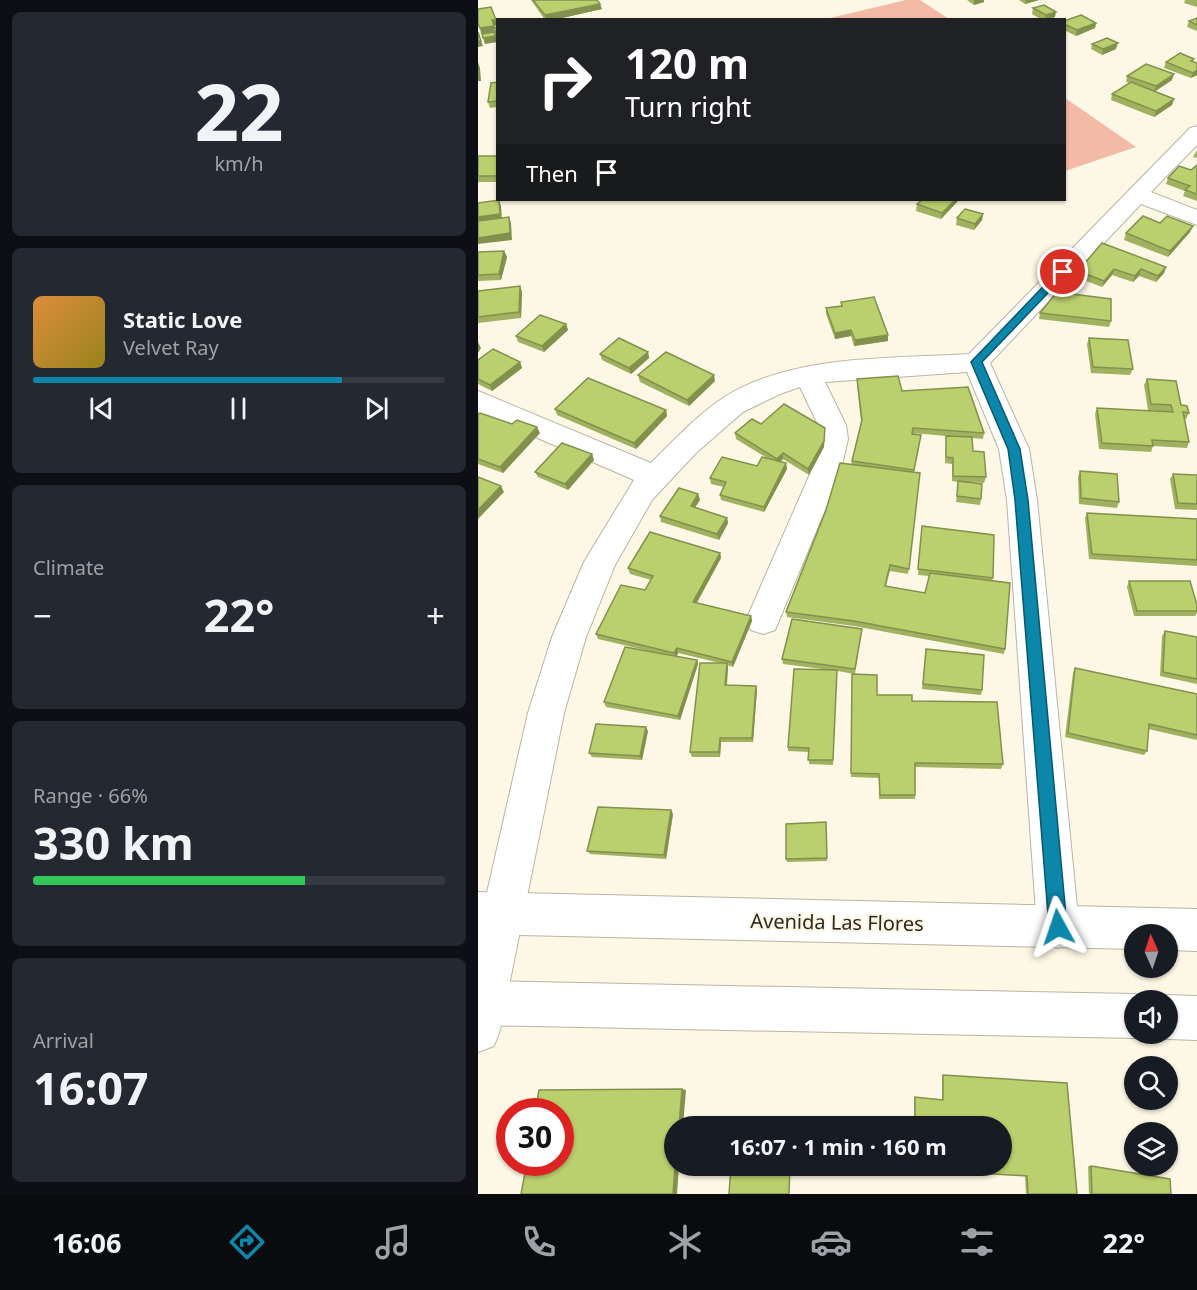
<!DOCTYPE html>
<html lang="en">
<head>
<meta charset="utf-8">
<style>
	:root { --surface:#171b24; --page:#242831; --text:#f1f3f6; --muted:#9ea1a6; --line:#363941; --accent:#0c87aa }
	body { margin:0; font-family:"Noto Sans",sans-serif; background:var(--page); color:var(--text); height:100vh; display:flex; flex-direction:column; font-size:22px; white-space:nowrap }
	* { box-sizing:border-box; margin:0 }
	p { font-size:20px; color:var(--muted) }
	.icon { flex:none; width:33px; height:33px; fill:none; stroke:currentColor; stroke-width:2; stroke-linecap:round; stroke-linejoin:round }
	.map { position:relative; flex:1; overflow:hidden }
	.panel { display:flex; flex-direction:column; gap:12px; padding:12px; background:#0d0f14; width:478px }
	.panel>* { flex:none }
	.guide { position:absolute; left:18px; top:18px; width:570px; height:183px; border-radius:0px; box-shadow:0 2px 4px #0004; background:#202124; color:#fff; overflow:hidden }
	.needle { width:39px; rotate:357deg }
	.tools { position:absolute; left:646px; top:924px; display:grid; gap:12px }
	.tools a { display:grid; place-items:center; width:54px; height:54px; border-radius:50%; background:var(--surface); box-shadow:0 2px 4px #0004; font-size:30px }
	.speed { position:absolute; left:18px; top:1098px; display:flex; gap:12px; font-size:30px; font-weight:700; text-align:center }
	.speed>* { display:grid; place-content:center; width:78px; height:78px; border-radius:50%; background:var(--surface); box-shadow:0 2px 4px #0004; line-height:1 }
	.speed .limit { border:9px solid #d22; background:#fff; color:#111 }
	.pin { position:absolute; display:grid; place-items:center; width:51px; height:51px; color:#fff; margin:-26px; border:3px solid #fff; border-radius:50%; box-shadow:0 2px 6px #0007 }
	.me { position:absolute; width:66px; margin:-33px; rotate:355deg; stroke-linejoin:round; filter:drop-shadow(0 0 4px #0008) }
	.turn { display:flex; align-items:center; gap:21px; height:126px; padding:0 30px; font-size:27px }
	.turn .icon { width:78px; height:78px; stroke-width:2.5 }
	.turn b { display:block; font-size:42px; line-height:51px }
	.then { display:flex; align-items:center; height:57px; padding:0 30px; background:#0003; gap:12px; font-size:22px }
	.big { font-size:45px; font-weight:700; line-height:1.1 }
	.panel .widget { flex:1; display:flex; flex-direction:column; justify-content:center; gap:9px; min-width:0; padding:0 21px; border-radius:9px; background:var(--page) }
	.panel .dial { align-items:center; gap:0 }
	.dial b { font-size:78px; line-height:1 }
	.song { display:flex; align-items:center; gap:18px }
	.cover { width:72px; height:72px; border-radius:9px; background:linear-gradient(135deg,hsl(30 70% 55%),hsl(50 70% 35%)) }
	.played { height:6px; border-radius:3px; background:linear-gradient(90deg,var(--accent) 75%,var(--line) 75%) }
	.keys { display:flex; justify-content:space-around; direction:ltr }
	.heat { display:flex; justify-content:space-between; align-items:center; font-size:33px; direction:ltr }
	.charge { height:9px; border-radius:4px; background:linear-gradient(90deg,#34c759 66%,var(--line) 0) }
	.trip { position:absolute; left:186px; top:1116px; width:348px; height:60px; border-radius:30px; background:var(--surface); box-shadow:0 2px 4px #0004; font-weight:700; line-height:60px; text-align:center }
	.dock { display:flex; height:96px; justify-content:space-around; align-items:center; background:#090b0e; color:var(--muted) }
	.dock .icon { width:42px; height:42px }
	.dock .selected { color:var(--accent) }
	.dock b { font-size:27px; color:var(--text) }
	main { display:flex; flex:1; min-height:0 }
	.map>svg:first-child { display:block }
	.green { fill:#f3baa6 }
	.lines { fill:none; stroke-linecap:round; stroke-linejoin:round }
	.street-casing { stroke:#bab4a3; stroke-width:2 }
	.secondary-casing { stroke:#bab4a3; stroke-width:2 }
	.street { fill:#fff; fill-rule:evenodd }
	.secondary { fill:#fff; fill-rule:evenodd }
	.wall { fill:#a0b25f }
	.shaded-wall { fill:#82914d }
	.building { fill:#bacf6e; stroke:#82914d; stroke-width:1.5 }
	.route { fill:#0c87aa; stroke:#08586e; stroke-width:1.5 }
	.labels { text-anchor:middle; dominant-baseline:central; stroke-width:4.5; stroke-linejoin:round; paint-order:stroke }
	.near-street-label { font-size:20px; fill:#2c2a23; stroke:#fdf7e5 }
</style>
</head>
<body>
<main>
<section class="panel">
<div class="widget dial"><b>22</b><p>km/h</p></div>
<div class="widget">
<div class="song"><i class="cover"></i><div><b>Static Love</b><p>Velvet Ray</p></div></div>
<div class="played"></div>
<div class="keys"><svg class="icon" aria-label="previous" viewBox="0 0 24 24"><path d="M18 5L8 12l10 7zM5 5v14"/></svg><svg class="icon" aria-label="pause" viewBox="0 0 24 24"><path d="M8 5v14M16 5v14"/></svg><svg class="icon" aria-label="next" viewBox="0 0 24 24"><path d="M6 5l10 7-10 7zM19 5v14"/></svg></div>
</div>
<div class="widget"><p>Climate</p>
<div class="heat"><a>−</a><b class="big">22°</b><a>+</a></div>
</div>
<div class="widget"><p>Range · 66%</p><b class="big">330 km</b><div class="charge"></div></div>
<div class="widget"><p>Arrival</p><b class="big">16:07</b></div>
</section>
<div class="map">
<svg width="719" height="1194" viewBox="0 0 719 1194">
	<rect width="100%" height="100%" fill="#fdf7e5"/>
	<g class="green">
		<polygon points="428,0 442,0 471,19 348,19"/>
		<polygon points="587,98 658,147 587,171"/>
	</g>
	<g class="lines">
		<g class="street-casing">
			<path id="street" d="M719,126V145L673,192L719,210V225L663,204L512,363L551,449L559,500L601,927L595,942L580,948L565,942L559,927L529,500L521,449L489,372L347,382L368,425L370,439L362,474L297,630L285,634L273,630L268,620L332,474L342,439L340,425L322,387L302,394L265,412L218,453L174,500L137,565L108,637L86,713L22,1030L16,1046L0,1052V932L50,713L74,637L106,562L156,480L0,412V391L173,463C195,441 219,415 245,398C313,354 412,359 491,354L712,128Z"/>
		</g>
		<g class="secondary-casing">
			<g id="secondary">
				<polygon points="0,892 719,909 719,951 690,950 690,934 657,934 657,949 0,934"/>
				<polygon points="0,981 657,994 673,1000 657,1000 657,1034 668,1034 657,1038 0,1025"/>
				<polygon points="690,995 719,996 719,1040 690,1039 676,1034 690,1034 690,1000 676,1000"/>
			</g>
		</g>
		<use href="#street" class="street"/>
		<use href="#secondary" class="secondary"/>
	</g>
	<g class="wall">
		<polygon points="53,0 55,0 124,9 75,20 67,20"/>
		<polygon points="489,0 506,0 506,2 496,5"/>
		<polygon points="541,0 561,0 547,4"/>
		<polygon points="707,0 719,0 719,7 706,3"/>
		<polygon points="555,8 577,17 570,20 564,20 554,14"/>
		<polygon points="719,18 719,31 709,27 711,21"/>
		<polygon points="586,21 618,23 617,28 598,36 586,30"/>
		<polygon points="614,44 638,49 624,55 613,49"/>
		<polygon points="688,62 715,62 719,63 719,75 713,78 686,68"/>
		<polygon points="649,76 694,80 676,92 696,99 694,105 676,117 633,100 634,94 652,83 648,82"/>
		<polygon points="20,82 20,107 12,108 10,102"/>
		<polygon points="719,150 719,158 715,157"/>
		<polygon points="20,156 20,182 0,182 0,157"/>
		<polygon points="719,165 719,201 705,196 707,191 688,184 690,178 713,170"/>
		<polygon points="444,200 480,200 479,202 463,219 438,211 439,204"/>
		<polygon points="505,214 504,220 496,230 478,225 479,218"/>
		<polygon points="682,223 715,226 712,232 690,257 646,240 648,233"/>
		<polygon points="26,251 29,257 23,280 0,281 0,252"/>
		<polygon points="688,267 686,273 678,282 661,276 655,282 634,275 624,287 598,277 600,271"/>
		<polygon points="42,286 44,292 43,318 0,323 0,291"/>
		<polygon points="363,302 410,341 376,346 373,336 357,339 348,314 348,308 363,306"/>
		<polygon points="562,313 633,321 631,327 561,319"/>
		<polygon points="88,324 90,330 66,352 40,342 38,336"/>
		<polygon points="611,338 655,369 652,375 613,373 609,344"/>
		<polygon points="170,352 171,358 153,374 124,360 122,354"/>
		<polygon points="0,360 42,362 44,368 14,391 0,384"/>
		<polygon points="160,375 237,381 211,406 162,382"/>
		<polygon points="379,379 424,391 506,433 505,439 494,438 495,451 508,477 506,483 492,482 503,499 502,505 478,502 480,482 474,481 474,464 467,463 468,436 435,433 443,435 436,472 442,473 430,574 412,571 408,586 447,593 451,576 440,575 444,526 515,578 514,581 527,649 526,654 376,626 309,617 308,612 373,465 374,461 383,422 379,385"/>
		<polygon points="669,379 703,405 711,413 708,419 706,419 711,442 709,448 675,446 673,452 621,449 617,414 619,408 691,412 670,410 666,385"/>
		<polygon points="77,409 188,410 189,416 158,449 79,415"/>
		<polygon points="0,415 34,424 62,433 25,473 0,464"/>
		<polygon points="283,424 347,428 346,447 331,475 305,459 302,462 308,463 309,469 286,512 243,500 242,495 246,487 233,484 232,478 279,466 289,458 258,439 257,433"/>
		<polygon points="114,454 116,460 90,490 60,477 57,472"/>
		<polygon points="602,471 641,502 639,508 601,504 600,477"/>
		<polygon points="695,474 719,475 719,510 697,509 692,479"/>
		<polygon points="220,494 222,500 217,507 249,518 250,523 241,540 183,522 182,516"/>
		<polygon points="609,513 719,519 719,566 611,559 607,518"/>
		<polygon points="242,553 243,558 219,603 273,616 274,621 255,667 249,665 250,668 249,685 279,690 275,742 243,742 242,757 214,757 212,752 242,663 200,653 199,656 219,660 220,664 202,720 128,707 126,702 171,651 120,639 118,634 167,590 173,580 152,574 150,568"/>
		<polygon points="651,581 719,605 719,613 717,616 656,616 649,587"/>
		<polygon points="687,631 719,637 719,684 682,676 684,636"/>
		<polygon points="383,634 377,674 359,671 355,765 331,764 331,752 310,751 310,747 344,669 305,664 304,659"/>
		<polygon points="448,649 504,690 503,695 444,689"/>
		<polygon points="597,668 719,694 719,740 670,729 669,751 666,755 587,737 595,673"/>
		<polygon points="374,674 399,695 434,701 525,764 523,769 437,767 437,799 401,799 401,778 373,777"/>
		<polygon points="170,731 164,760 114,757 111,753"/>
		<polygon points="195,814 188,859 112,854 109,851"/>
		<polygon points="348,822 349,861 309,862 308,859"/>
		<polygon points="465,1075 589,1083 599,1194 548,1194 547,1176 465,1171 465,1166 524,1166 524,1126 436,1126 436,1098 437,1097 464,1100 464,1076"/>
		<polygon points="610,1166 613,1166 693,1194 611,1194"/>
	</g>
	<g class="shaded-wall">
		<polygon points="496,0 506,0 506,2 496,5"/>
		<polygon points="548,0 561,0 547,4"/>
		<polygon points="122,4 124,9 75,20 68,20 67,15"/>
		<polygon points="578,12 577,17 567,20 568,15"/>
		<polygon points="14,20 18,20 20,25 16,26 18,31 15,28 16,32 3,34 2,28"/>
		<polygon points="618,23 617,28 598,36 599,30"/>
		<polygon points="18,36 20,42 7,44 5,38"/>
		<polygon points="0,41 3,41 5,46 0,47"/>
		<polygon points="640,43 638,49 624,55 625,49"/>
		<polygon points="0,62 2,68 3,81 0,81"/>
		<polygon points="719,70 719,75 713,78 715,73"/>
		<polygon points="696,74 694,80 676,92 678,86"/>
		<polygon points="696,99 694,105 676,117 678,111"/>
		<polygon points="21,200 23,206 24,220 0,224 0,217"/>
		<polygon points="477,200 480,200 479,202 463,219 464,213"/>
		<polygon points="505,214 504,220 496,230 497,224"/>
		<polygon points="31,217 33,223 34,240 0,244 0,238"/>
		<polygon points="715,226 712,232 690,257 692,251"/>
		<polygon points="26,251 29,257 23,280 21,274"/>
		<polygon points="688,267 686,273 678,282 680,276"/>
		<polygon points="636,269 634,275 624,287 626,281"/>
		<polygon points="663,269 661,276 655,282 657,276"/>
		<polygon points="42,286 44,292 43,318 41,312"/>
		<polygon points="88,324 90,330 66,352 64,346"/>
		<polygon points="373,330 373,336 357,339 357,333"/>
		<polygon points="410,335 410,341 376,346 377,340"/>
		<polygon points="0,342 3,348 0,353"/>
		<polygon points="170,352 171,358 153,374 151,368"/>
		<polygon points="42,362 44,368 14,391 12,385"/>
		<polygon points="236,375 237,381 211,406 209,400"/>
		<polygon points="188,410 189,416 158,449 156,443"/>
		<polygon points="59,427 62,433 25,473 22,467"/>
		<polygon points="347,428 346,447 331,475 330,469"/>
		<polygon points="305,453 305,459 299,464 299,459"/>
		<polygon points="114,454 116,460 90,490 87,484"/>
		<polygon points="308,463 309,469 286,512 286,507"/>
		<polygon points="23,486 26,492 0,519 0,510"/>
		<polygon points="220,494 222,500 214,512 213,506"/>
		<polygon points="249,518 250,523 241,540 239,534"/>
		<polygon points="242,553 243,558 216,607 215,602"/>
		<polygon points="273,616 274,621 255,667 254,662"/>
		<polygon points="199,648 200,653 198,658 196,653"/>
		<polygon points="219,660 220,664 202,720 200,716"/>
		<polygon points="249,663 250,668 248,690 247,685"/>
		<polygon points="278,686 279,690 275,742 274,738"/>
		<polygon points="168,727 170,731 164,760 162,756"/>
		<polygon points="242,738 243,742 242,757 241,752"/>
		<polygon points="193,810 195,814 188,859 186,855"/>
		<polygon points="204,1089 208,1090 205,1126 201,1126"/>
		<polygon points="197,1166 201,1166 199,1194 195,1194"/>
	</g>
	<g class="building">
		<polygon points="55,0 119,0 122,4 67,15"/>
		<polygon points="566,5 578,12 568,15 555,8"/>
		<polygon points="13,7 18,20 14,20 16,26 2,28 0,24 0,9"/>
		<polygon points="603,15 618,23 599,30 586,24 586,21"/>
		<polygon points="719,18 719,25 711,21"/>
		<polygon points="20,27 20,34 19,34 15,28"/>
		<polygon points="0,32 3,41 0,41"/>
		<polygon points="16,32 18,36 5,38 4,34"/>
		<polygon points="629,38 640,43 625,49 614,44"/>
		<polygon points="702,53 716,59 713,61 719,63 719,70 715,73 688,62"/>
		<polygon points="668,64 696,74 678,86 649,76"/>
		<polygon points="20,82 20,101 10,102 13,83"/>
		<polygon points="653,82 696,99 678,111 634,94"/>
		<rect x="0" y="156" width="20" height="20"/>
		<polygon points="719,165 719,194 707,190 712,186 690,178 701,166 713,170"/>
		<polygon points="21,200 22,214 0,217 0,203"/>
		<polygon points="444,200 477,200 464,213 439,204"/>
		<polygon points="487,209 505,214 497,224 479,218"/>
		<polygon points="665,216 682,223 689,216 715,226 692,251 648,233"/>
		<polygon points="31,217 32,233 0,238 0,221"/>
		<polygon points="624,243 688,267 680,276 663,269 657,276 636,269 626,281 600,271"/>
		<polygon points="26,251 21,274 0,275 0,252"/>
		<polygon points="42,286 41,312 0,317 0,291"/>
		<polygon points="579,292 633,299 633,321 562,313"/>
		<polygon points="396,297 410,335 377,340 373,330 357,333 348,308 364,306 363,302"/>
		<polygon points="62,315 88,324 64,346 38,336"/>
		<polygon points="141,338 170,352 151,368 122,354"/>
		<polygon points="611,338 650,340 655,369 615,367"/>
		<polygon points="15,349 42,362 12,385 0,379 0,360"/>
		<polygon points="188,352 236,375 209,400 160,375"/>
		<polygon points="420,376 424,391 490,387 506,433 435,428 434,434 443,435 436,470 374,461 384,420 379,379"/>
		<polygon points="110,378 188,410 156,443 77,409"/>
		<polygon points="669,379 698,381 703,405 709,406 711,413 705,412 711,442 674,440 675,446 624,443 619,408 695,412 693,405 673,404"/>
		<polygon points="306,404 347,428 346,441 330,469 305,453 299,459 257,433 274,419 283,424"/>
		<polygon points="2,413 34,424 39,420 59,427 22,467 0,459 0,415"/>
		<polygon points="468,436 494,437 495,451 506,452 508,477 475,476 475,458 468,457"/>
		<polygon points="84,443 114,454 87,484 57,472"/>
		<polygon points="244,457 279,466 284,457 308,463 286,507 242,495 248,482 232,478"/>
		<polygon points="362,463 442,473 431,569 412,565 407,586 447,593 452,573 532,583 527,649 376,621 308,612 348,510"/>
		<polygon points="602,471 639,474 641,502 603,498"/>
		<polygon points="695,474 719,475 719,504 700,503"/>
		<polygon points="0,477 23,486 0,510"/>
		<polygon points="480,481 504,484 503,499 479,496"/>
		<polygon points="201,488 220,494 213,506 249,518 239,534 182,516"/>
		<polygon points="609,513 719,519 719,560 614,554"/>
		<polygon points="444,526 516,535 515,578 440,569"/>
		<polygon points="172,532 242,553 215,602 273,616 254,662 199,648 196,653 118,634 143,585 167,590 175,576 150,568"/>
		<polygon points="651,581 712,581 719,605 719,611 659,611"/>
		<polygon points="314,619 384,629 377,669 304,659"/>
		<polygon points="687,631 719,637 719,679 685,672"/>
		<polygon points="147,647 219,660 200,716 126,702"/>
		<polygon points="448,649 506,655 504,690 445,684"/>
		<polygon points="222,663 249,663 247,685 278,686 274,738 242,738 241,752 212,752"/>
		<polygon points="597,668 719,694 719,735 671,724 669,751 590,733"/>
		<polygon points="316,669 359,670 355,760 330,760 331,748 310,747"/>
		<polygon points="374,674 399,675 399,695 434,695 434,701 519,702 525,764 437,763 437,795 402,795 401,774 373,773"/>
		<polygon points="118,724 168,727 162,756 111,753"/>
		<polygon points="120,807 193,810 186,855 109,851"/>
		<polygon points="348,822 349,858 308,859 308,824"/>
		<polygon points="465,1075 589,1083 599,1194 550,1194 549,1176 466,1171 466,1166 524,1166 524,1126 437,1126 437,1097 465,1100"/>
		<polygon points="204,1089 201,1126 196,1126 197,1166 195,1194 43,1194 49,1162 82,1162 82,1112 57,1112 61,1090"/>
		<polygon points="257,1125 313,1126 256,1126"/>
		<polygon points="253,1166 312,1166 311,1194 251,1194"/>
		<polygon points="613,1166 692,1179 693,1194 614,1194"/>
	</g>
	<polygon class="route" points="581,270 590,272 504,362 542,449 550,500 589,927 586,933 580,936 574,933 571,927 537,500 530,449 493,362"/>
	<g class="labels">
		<g class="near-street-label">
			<text transform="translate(359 922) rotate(1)">Avenida Las Flores</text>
		</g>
	</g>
</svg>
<div class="tools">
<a><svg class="needle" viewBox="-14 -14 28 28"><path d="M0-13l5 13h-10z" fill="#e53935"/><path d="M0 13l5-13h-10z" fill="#9ea1a6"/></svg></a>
<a><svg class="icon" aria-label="sound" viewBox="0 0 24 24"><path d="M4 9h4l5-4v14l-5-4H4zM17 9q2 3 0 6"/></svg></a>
<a><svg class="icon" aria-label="search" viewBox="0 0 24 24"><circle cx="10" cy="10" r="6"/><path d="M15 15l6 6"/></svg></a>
<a><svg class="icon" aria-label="layers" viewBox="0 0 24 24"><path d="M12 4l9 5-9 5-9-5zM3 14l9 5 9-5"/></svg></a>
</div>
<div class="speed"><div class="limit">30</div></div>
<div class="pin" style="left:585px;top:272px;background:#d93025"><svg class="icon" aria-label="arrive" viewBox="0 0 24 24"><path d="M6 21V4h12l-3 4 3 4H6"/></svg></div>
<svg class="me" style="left:580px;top:927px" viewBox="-20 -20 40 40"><path d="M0-17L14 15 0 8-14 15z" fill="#0c87aa" stroke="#fff" stroke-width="4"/></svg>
<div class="trip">16:07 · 1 min · 160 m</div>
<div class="guide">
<div class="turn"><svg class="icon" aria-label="right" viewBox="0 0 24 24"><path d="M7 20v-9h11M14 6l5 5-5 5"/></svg><div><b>120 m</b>Turn right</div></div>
<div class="then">Then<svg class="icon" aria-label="arrive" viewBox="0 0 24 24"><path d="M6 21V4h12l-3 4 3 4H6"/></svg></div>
</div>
</div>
</main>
<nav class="dock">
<b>16:06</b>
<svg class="icon selected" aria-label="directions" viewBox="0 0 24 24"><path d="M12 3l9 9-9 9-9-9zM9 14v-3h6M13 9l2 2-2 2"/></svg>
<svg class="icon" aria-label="music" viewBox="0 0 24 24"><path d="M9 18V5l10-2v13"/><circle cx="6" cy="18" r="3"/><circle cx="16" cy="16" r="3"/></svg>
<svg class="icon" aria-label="phone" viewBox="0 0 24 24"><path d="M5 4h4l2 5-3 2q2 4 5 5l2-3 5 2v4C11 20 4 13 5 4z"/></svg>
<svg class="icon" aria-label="climate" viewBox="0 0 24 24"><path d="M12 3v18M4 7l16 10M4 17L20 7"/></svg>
<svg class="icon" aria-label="car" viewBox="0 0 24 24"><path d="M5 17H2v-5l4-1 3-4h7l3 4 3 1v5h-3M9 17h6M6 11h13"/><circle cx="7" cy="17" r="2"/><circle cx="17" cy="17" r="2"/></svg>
<svg class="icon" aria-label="filters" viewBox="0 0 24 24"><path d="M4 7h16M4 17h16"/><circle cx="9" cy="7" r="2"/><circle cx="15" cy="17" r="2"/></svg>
<b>22°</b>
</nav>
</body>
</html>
